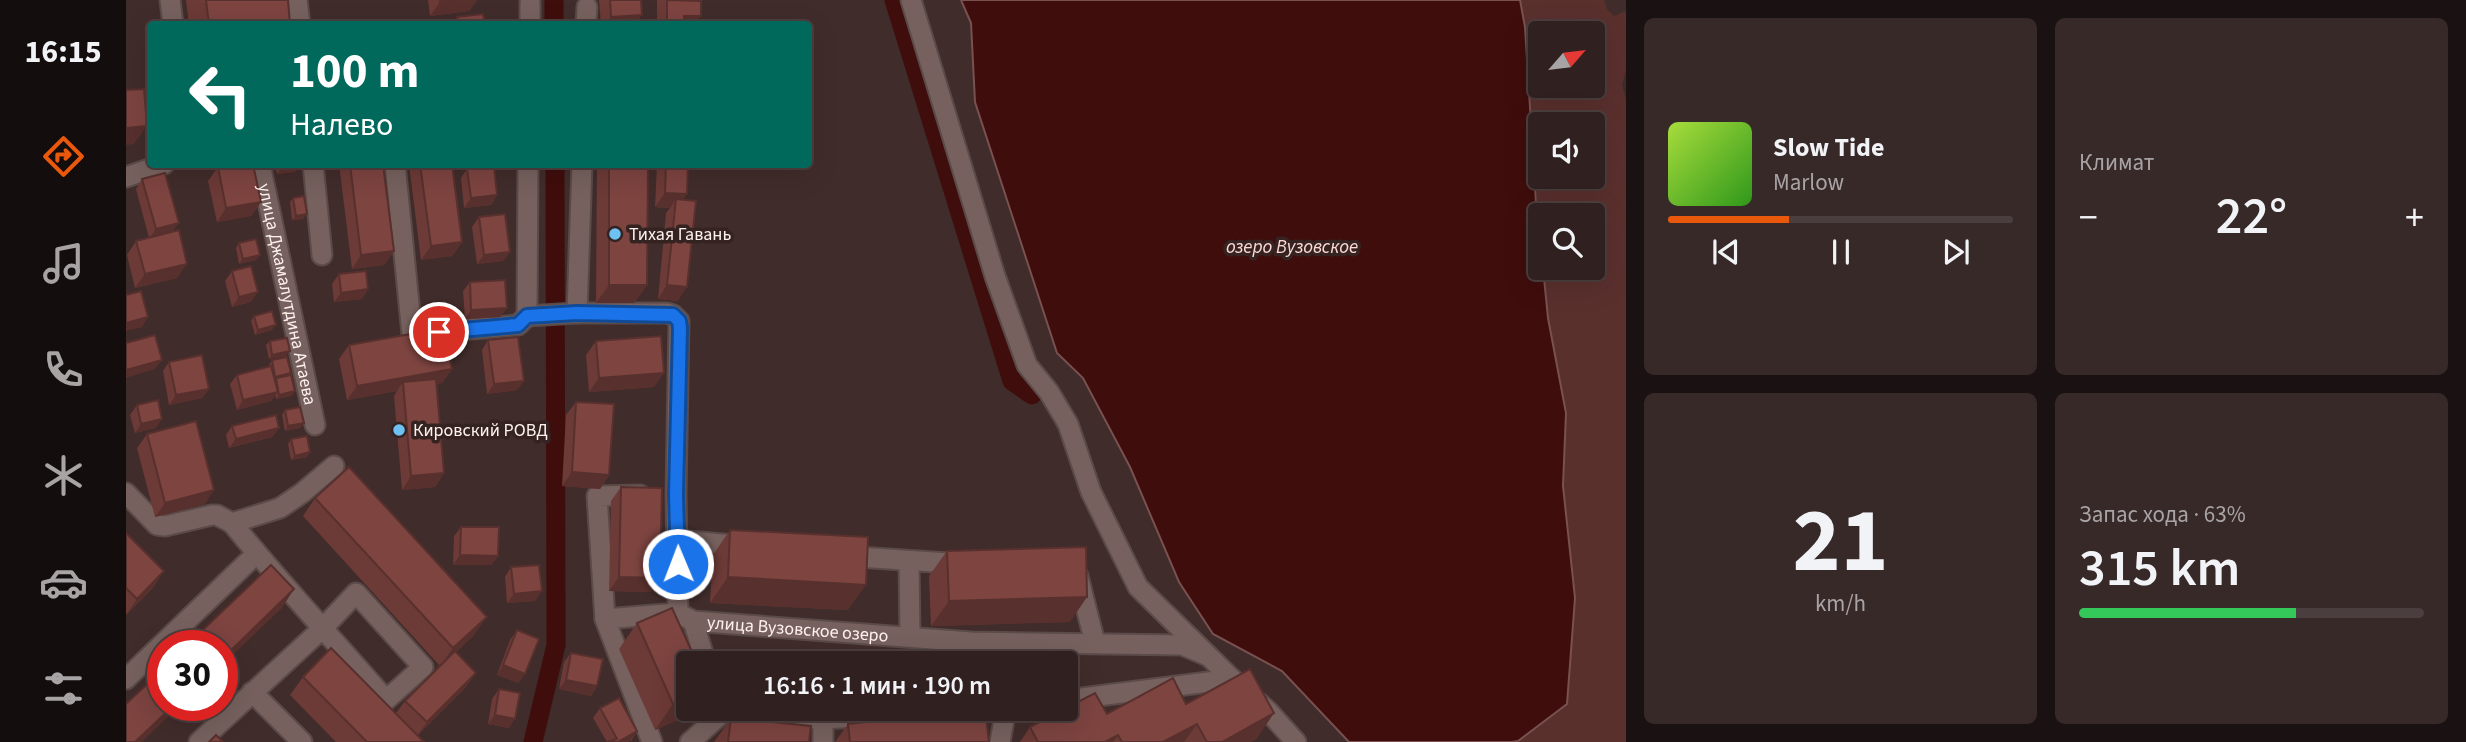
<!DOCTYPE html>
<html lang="ru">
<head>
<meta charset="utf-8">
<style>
	:root { --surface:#302120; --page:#382929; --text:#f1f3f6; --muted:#a8a3a5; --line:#4b3e3e; --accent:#ea580c }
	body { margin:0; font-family:"Source Sans 3",sans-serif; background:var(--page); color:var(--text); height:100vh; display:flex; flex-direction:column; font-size:26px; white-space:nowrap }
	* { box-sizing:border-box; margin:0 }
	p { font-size:23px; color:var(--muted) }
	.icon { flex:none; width:38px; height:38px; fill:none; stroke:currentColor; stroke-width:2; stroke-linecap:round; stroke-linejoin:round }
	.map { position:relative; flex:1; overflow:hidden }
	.details { display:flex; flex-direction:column; gap:18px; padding:18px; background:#1a1212; width:840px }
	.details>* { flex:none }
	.banner { position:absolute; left:21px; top:21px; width:665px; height:147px; border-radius:7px; box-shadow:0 7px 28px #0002,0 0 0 2px var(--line); background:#00695c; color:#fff; overflow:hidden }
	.needle { width:46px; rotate:62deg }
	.buttons { position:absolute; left:1402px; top:21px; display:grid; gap:14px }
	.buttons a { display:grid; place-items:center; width:77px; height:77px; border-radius:7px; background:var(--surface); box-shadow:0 7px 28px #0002,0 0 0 2px var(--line); font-size:35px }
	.speed { position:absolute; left:21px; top:630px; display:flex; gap:14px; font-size:35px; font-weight:700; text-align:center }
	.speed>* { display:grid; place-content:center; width:91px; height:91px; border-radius:50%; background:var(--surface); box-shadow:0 7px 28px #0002,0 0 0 2px var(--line); line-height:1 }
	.speed .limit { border:10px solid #d22; background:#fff; color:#111 }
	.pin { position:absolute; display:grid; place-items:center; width:60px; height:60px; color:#fff; margin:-30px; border:4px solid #fff; border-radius:50%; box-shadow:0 2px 7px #0007 }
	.me { position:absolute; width:77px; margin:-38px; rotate:359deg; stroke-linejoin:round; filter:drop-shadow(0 0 5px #0008) }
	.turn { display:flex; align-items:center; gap:24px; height:147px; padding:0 28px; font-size:32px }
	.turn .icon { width:91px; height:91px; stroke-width:2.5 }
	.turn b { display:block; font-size:49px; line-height:60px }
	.big { font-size:52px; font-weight:600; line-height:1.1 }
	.details .card { flex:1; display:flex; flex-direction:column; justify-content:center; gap:10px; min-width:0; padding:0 24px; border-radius:10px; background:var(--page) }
	.details .dial { align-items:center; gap:0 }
	.dial b { font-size:91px; line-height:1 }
	.song { display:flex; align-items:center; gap:21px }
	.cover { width:84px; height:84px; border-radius:10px; background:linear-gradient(135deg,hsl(80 70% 55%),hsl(110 70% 35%)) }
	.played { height:7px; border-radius:4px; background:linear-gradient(90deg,var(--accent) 35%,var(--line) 35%) }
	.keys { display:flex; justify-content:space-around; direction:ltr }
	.heat { display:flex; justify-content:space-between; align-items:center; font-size:38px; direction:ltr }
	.charge { height:10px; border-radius:5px; background:linear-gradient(90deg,#34c759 63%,var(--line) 0) }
	.details .tiles { flex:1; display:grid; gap:18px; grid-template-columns:repeat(2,1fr) }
	.trip { position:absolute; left:550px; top:651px; width:402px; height:70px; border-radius:7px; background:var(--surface); box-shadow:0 7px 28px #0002,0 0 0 2px var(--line); font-weight:600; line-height:70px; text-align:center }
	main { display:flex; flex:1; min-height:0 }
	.tabs { display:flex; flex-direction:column; width:126px; justify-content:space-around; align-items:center; background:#130d0d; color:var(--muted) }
	.tabs .icon { width:49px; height:49px }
	.tabs .active { color:var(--accent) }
	.tabs b { font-size:32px; color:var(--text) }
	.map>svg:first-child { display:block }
	.green { fill:#5a302d; fill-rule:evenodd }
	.water { fill:#3f0d0c; stroke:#785150; stroke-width:2 }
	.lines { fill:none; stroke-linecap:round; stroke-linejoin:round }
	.canal { stroke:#3f0d0c; stroke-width:19 }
	.minor-casing { stroke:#5a4a48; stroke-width:23 }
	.minor { stroke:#76615e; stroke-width:19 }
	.wall { fill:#6c3a37 }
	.shaded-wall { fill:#58302d }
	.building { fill:#7d4440; stroke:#58302d; stroke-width:2 }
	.route-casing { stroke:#114b97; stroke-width:18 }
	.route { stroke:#1a73e8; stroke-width:12 }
	.poi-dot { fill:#6dc2f3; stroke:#352321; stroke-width:2.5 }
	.labels { text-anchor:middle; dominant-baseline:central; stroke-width:7; stroke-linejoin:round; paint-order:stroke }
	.poi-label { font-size:18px; fill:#fef1ef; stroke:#352321; text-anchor:start }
	.street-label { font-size:18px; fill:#fef1ef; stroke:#352321 }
	.water-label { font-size:19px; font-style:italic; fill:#ffd9d4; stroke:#352321 }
</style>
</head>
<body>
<main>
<nav class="tabs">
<b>16:15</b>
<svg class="icon active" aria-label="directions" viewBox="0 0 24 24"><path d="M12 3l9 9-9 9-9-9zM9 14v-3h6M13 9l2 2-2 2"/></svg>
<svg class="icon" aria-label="music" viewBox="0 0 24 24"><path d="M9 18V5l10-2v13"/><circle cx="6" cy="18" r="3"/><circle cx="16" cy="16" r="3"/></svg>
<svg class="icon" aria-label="phone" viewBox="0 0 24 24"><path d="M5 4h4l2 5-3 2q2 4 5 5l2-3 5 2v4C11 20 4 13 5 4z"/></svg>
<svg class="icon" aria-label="climate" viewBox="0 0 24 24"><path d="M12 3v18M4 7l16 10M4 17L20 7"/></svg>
<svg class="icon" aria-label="car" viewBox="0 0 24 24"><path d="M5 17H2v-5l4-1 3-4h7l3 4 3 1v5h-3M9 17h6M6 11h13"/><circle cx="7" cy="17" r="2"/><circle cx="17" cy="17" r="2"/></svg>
<svg class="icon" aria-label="filters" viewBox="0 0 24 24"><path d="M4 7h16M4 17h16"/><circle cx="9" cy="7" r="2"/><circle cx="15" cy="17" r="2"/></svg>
</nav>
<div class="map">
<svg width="1500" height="742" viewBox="0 0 1500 742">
	<rect width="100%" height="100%" fill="#402c2b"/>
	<path class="green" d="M1394,0H1478L1481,9L1488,16L1500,11V70L1496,85L1500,99V742H1386L1392,741L1441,704L1449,598L1437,486L1440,413L1422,318L1417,268H1466V215H1414V242L1399,27ZM1414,33H1466V86H1414ZM1414,124H1466V177H1414Z"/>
	<polygon class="water" points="835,0 1394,0 1399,27 1414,268 1417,268 1422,318 1440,413 1437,486 1449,598 1441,704 1392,741 1386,742 1223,742 1156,671 1087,634 1053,582 1004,467 957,378 931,353 849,102 845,23"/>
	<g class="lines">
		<g class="canal">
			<polyline points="428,0 428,24"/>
			<polyline points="768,0 886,381 906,395"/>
			<polyline points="407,742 430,645 429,164"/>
		</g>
		<g class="minor-casing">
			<g id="minor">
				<polyline points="44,0 47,24"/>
				<polyline points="171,0 174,24"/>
				<polyline points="785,0 869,276 901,365 923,392 942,424 965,492 1012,587 1106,679"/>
				<polyline points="404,24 404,3"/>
				<polyline points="460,24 461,7"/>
				<path id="s1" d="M134,164L189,425"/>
				<polyline points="187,164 196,255"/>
				<polyline points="269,164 286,334 392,325 401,316 402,164"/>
				<polyline points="0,177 38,164"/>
				<polyline points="451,313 456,164"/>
				<path id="s2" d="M401,316L451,313H541L547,315L553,321L550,494L552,613L567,621L845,642L1056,645L1082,656"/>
				<polyline points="0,493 31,525 39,526 86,515 91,515 106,523 154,508 176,493 208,466"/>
				<polyline points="514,495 471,496 479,619 526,742"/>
				<polyline points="552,540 618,546"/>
				<polyline points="717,556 838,564"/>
				<polyline points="783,562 784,637"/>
				<polyline points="952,576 969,643"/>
				<polyline points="479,619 552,613"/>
				<polyline points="567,621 580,663"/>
				<polyline points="0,679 130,554"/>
				<polyline points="126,692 176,742"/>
				<polyline points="940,700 1106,679 1142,711 1170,742"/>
				<polyline points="608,709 652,718 697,719 869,709"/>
				<polyline points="697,719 697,742"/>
				<path d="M73,742L197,628L230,593L297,667L260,700C209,641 155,584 106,523"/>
				<polyline points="564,742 601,709"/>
				<polyline points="874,742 880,709"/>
			</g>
		</g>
		<use href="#minor" class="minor"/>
	</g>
	<g class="wall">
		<polygon points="60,0 162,0 164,24 63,24"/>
		<polygon points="302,0 351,0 343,11 304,16"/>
		<polygon points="473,0 515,0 510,24 475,24"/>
		<polygon points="531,0 568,0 567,1 569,24 531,24"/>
		<polygon points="331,17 359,24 326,24"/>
		<polygon points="149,164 174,164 169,172 151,174"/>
		<polygon points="213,164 257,164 268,251 258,265 226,269"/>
		<polygon points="283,164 326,164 336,242 326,256 295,260"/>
		<polygon points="471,164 522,164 521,285 508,303 470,303"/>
		<polygon points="531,164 562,164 557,200 552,301 532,299 540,213 544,208 529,207"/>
		<polygon points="92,167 135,202 125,216 91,222 82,181"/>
		<polygon points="341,169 371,195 365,205 338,208 335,178"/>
		<polygon points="16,179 46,232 51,278 9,288 1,255 10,241 23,238 10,189"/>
		<polygon points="167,198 177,219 166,220 164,202"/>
		<polygon points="353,217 384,252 377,261 351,264 346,227"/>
		<polygon points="113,243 134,255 130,260 113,264 110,248"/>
		<polygon points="106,271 125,302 106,307 99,281"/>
		<polygon points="213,274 242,289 236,299 208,302 206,284"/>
		<polygon points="344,282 381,308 374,317 339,319 337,291"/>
		<polygon points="128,316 146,330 129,335 125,321"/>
		<polygon points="362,340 391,390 361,394 356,350"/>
		<polygon points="144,341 160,356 143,359 140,345"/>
		<polygon points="470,341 528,387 463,392 460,355"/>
		<polygon points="223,345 326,369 316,383 311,384 318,473 309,487 276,490 268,396 271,391 221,400 213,359"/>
		<polygon points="146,360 165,373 164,375 169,391 165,396 150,399 149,395 145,401 111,410 104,384 111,375 143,367 143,365"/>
		<polygon points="43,362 83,389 76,398 43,405 37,371"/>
		<polygon points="450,402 483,475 474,489 436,486 440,415"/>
		<polygon points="11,405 30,428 9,433 4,415"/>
		<polygon points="159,410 178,423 174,428 159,431 156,415"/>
		<polygon points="106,426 153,428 146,437 103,448 100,435"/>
		<polygon points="21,434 79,504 29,517 11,448"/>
		<polygon points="165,439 184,452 181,457 165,460 162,444"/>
		<polygon points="495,487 525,592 483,591 485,501"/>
		<polygon points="189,498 348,635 330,652 340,687 292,735 298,742 210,742 164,695 177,677 270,713 279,701 314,666 177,516"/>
		<polygon points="335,527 372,556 365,565 327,565 328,536"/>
		<polygon points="604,530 722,610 584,603 587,555"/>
		<polygon points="0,533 38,571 26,589 0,615"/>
		<polygon points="821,551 944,622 805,626 803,576"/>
		<polygon points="385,567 409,601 381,603 379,577"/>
		<polygon points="511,623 562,709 568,709 565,714 529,730 493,649"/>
		<polygon points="391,630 399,674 392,683 371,675 384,640"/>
		<polygon points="445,653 471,686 465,696 433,689 438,662"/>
		<polygon points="373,689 383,728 362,724 366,699"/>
		<polygon points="1060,704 1148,713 1130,739 1124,742 894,742 904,727 981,714"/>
		<polygon points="474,708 511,731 505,741 481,742 467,718"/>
		<polygon points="605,718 683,742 588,742"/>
		<polygon points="722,724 863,742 709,742"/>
	</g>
	<g class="shaded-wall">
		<polygon points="331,0 351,0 343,11 304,16 314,2"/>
		<polygon points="516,15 510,24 480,24 485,17"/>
		<polygon points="558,16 575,16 569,24 552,24"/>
		<polygon points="21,126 8,144 0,145 0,128"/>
		<polygon points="174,164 169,172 151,174 158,165"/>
		<polygon points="539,193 561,194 551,208 550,199 544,208 529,207"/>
		<polygon points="371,195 365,205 338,208 345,198"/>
		<polygon points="135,202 125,216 91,222 100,208"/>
		<polygon points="181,214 177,219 166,220 170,216"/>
		<polygon points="53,223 46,232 23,239 30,229"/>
		<polygon points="336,242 326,256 295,260 305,246"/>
		<polygon points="268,251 258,265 226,269 235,255"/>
		<polygon points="384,252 377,261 351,264 358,255"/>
		<polygon points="134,255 130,260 113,264 117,259"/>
		<polygon points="61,264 51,278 9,288 19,274"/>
		<polygon points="483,285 521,285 508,303 470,303"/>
		<polygon points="541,285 561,287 552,301 532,299"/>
		<polygon points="242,289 236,299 208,302 215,293"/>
		<polygon points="132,292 125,302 106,307 113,297"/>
		<polygon points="381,308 374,317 339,319 345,310"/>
		<polygon points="22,317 16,327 0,331 0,323"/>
		<polygon points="150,325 146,330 129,335 132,330"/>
		<polygon points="164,351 160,356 143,359 146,355"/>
		<polygon points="36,360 29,369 0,378 0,370"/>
		<polygon points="326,369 316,383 278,390 277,382 271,391 221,400 231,386"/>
		<polygon points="538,373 528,387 463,392 473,378"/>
		<polygon points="398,381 391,390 361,394 368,384"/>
		<polygon points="83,389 76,398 43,405 50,395"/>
		<polygon points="169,391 165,396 150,399 153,395"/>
		<polygon points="152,392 145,401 111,410 117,400"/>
		<polygon points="36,419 30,428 9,433 15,424"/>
		<polygon points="178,423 174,428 159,431 162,426"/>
		<polygon points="153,428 146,437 103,448 110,439"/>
		<polygon points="184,452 181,457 165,460 169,456"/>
		<polygon points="446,472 483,475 474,489 436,486"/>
		<polygon points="318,473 309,487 276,490 285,476"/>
		<polygon points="88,490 79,504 29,517 39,503"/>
		<polygon points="334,555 372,556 365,565 327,565"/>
		<polygon points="38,571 26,589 0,615 11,599"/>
		<polygon points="493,577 534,578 525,592 483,591"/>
		<polygon points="602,577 740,585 722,610 584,603"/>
		<polygon points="168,589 156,608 96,665 96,659"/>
		<polygon points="416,591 409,601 381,603 388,594"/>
		<polygon points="961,597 944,622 805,626 823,601"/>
		<polygon points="361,617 348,635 314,666 327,648"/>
		<polygon points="377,665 399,674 392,683 371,675"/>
		<polygon points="350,673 340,687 291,736 301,722"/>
		<polygon points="440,680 471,686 465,696 433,689"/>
		<polygon points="562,698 562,709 568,709 565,714 529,730 547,704"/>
		<polygon points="48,705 54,705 16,742 9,742"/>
		<polygon points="1148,713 1130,739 1124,742 1096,742"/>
		<polygon points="369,715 389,719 383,728 362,724"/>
		<polygon points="1071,724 1058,742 1037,742"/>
		<polygon points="511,731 503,742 492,742"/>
		<polygon points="992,735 987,742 979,742"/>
	</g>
	<g class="building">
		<polygon points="80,0 162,0 164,24 83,24"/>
		<polygon points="314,0 331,0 314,2"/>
		<polygon points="484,0 515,0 516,15 485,17"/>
		<polygon points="541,0 575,1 575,16 558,16 558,24 541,24"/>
		<polygon points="357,14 359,24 332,24 331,17"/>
		<polygon points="18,89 21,126 0,128 0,90"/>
		<polygon points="105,164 127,164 135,202 100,208 92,167"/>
		<polygon points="224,164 257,164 268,251 235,255"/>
		<polygon points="294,164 326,164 336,242 305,246"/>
		<polygon points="483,164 522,164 521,285 483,285"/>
		<polygon points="540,164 562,164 561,194 539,193"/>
		<polygon points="368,165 371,195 345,198 341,169"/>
		<polygon points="39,173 53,223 30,229 16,179"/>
		<polygon points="178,196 181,214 170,216 167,198"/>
		<polygon points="550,199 570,201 561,287 541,285"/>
		<polygon points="379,214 384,252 358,255 353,217"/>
		<polygon points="53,230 61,264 19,274 10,241"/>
		<polygon points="130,239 134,255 117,259 113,243"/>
		<polygon points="125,266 132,292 113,297 106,271"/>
		<polygon points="240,271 242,289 215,293 213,274"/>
		<polygon points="379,280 381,308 345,310 344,282"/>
		<polygon points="15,291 22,317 0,323 0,295"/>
		<polygon points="146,311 150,325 132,330 128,316"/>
		<polygon points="318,328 326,369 231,386 223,345"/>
		<polygon points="29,335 36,360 0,370 0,343"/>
		<polygon points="535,336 538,373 473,378 470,341"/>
		<polygon points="392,337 398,381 368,384 362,340"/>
		<polygon points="161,338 164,351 146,355 144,341"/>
		<polygon points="76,355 83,389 50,395 43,362"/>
		<polygon points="161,357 165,373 149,377 146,360"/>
		<polygon points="145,366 152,392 117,400 111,375"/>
		<polygon points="165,375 169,391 153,395 150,378"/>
		<polygon points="310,379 318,473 285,476 277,382"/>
		<polygon points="32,400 36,419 15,424 11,405"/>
		<polygon points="450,402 488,404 483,475 446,472"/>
		<polygon points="174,407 178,423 162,426 159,410"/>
		<polygon points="150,415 153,428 110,439 106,426"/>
		<polygon points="70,421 88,490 39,503 21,434"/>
		<polygon points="181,436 184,452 169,456 165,439"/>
		<polygon points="223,467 361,617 327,648 189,498"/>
		<polygon points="495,487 536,488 534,578 493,577"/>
		<polygon points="335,527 373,527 372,556 334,555"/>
		<polygon points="604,530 742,537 740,585 602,577"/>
		<polygon points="0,533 38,571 11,599 0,588"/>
		<polygon points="960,547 961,597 823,601 821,551"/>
		<polygon points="145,565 168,589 96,659 96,646 60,646"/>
		<polygon points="413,565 416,591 388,594 385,567"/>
		<polygon points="546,608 571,663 562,663 562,698 547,704 511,623"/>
		<polygon points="391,630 413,639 399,674 377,665"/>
		<polygon points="205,648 298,742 241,742 177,677"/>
		<polygon points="329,651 350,673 301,722 279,701"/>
		<polygon points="445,653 477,659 471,686 440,680"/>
		<polygon points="37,669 37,705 48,705 9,742 0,742 0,704"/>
		<polygon points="1124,669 1148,713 1096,742 1081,742 1071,724 1037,742 996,742 992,735 979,742 912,742 904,727 969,693 981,714 1047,678 1060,704"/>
		<polygon points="373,689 394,693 389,719 369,715"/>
		<polygon points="493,698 511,731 492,742 481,742 491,739 474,708"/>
		<polygon points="859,709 863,742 724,742 722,724"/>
		<polygon points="605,718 685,726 683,742 602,742"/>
		<polygon points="90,735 97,742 83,742"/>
	</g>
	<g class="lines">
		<g class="route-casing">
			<polyline id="route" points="313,332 392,325 401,316 451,313 547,315 553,321 554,328 550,494 552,564"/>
		</g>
		<use href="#route" class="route"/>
	</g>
	<g class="poi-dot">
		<circle cx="489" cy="234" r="7"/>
		<circle cx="273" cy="430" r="7"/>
	</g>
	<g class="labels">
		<g class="poi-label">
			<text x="503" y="234">Тихая Гавань</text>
			<text x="287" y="430">Кировский РОВД</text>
		</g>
		<g class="street-label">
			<text stroke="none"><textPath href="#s1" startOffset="133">улица Джамалутдина Атаева</textPath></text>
			<text stroke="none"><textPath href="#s2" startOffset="569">улица Вузовское озеро</textPath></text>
		</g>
		<g class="water-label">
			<text x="1166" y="247">озеро Вузовское</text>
		</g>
	</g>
</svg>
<div class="buttons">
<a><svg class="needle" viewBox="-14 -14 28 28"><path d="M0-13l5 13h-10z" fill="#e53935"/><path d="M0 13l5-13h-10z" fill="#a8a3a5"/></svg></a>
<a><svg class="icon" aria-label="sound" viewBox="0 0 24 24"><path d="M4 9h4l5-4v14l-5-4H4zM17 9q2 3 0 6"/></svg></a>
<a><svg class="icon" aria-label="search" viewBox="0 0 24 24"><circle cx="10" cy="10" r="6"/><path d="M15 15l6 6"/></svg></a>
</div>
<div class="speed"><div class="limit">30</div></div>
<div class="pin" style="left:313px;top:332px;background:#d93025"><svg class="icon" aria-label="arrive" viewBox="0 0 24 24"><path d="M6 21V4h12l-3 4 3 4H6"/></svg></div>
<svg class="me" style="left:552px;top:564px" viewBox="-20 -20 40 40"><circle r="17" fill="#1a73e8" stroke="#fff" stroke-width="3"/><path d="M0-11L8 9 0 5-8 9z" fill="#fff"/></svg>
<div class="trip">16:16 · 1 мин · 190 m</div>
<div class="banner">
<div class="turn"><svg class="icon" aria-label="left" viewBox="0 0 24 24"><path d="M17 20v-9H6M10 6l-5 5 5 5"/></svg><div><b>100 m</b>Налево</div></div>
</div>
</div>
<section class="details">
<div class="tiles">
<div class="card">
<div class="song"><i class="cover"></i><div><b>Slow Tide</b><p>Marlow</p></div></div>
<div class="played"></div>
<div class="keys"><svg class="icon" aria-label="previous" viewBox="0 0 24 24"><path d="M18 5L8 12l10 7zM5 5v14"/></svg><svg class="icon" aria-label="pause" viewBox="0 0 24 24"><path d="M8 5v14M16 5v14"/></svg><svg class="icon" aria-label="next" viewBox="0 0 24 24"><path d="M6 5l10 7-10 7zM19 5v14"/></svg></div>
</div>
<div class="card"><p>Климат</p>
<div class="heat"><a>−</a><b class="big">22°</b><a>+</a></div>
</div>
<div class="card dial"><b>21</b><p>km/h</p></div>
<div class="card"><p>Запас хода · 63%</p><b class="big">315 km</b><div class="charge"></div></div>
</div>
</section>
</main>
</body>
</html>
